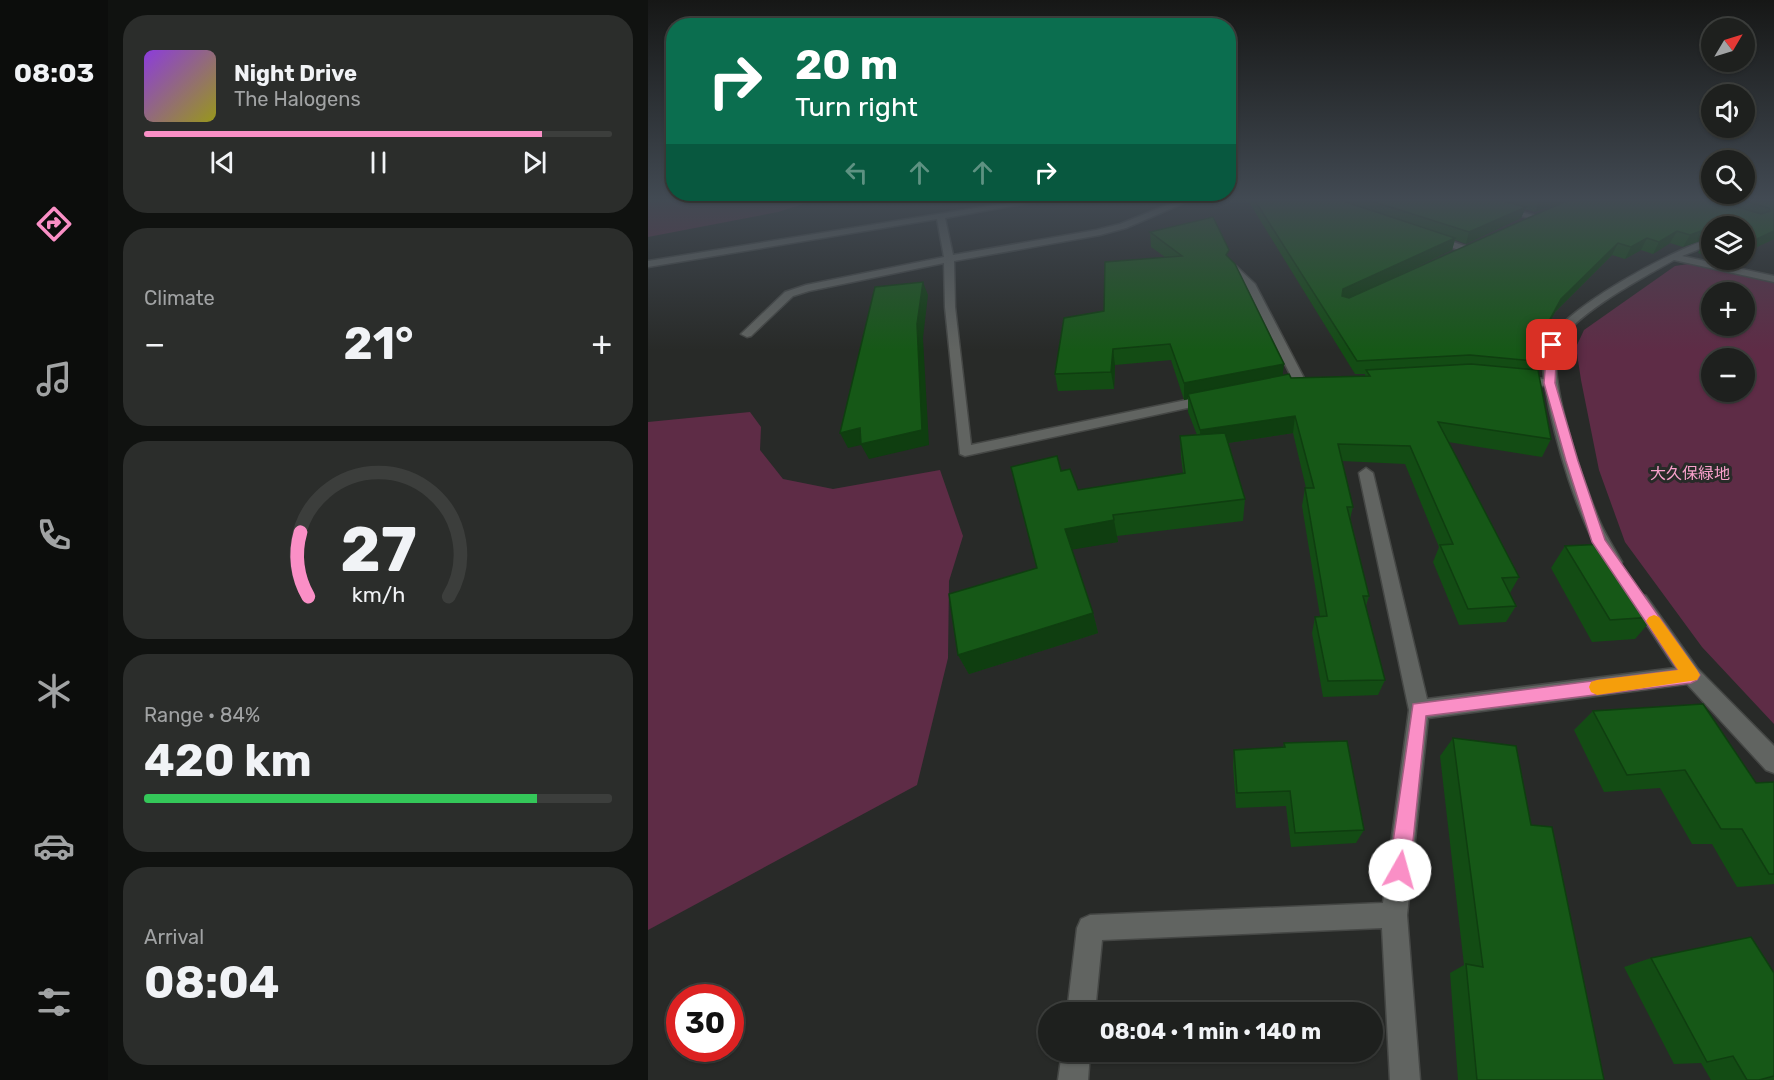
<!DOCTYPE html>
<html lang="en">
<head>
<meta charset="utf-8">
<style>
	:root { --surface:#1e201e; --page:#2b2d2b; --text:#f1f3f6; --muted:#a1a3a4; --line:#3c3e3c; --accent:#fa8fc6 }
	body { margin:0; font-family:Rubik,"Noto Sans JP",sans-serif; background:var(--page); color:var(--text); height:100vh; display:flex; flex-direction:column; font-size:22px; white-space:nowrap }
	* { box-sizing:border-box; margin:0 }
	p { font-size:20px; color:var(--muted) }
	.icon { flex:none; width:33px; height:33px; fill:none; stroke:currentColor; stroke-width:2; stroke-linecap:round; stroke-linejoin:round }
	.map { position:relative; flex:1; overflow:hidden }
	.drawer { display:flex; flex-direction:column; gap:15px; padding:15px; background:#101210; width:540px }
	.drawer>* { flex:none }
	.hud { position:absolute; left:18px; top:18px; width:570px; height:183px; border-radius:24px; box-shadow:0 2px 4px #0004,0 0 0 2px var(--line); background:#0b6e4f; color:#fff; overflow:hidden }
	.needle { width:39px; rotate:52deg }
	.fabs { position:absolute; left:1053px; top:18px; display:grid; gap:12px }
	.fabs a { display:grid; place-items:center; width:54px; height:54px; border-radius:50%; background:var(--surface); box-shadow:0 2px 4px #0004,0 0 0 2px var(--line); font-size:30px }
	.speed { position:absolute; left:18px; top:984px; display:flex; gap:12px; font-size:30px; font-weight:700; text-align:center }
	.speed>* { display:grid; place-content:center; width:78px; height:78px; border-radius:50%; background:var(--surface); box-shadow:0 2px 4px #0004,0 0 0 2px var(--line); line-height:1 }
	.speed .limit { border:9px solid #d22; background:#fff; color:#111 }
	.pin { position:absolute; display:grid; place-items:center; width:51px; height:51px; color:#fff; margin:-26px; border-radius:12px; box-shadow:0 3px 9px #0006 }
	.me { position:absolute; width:66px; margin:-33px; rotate:7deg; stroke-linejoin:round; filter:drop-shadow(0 0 4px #0008) }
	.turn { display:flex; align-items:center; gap:21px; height:126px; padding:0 30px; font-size:27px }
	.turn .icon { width:78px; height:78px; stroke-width:2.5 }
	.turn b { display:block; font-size:42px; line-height:51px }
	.lanes { display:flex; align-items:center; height:57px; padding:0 30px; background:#0003; justify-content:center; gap:30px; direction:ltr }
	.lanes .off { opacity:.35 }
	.big { font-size:45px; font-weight:700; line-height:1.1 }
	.drawer .widget { flex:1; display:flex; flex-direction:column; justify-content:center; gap:9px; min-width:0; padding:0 21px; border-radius:24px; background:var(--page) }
	.drawer .dial { align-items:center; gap:0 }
	.dial svg { height:156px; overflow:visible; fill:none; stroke:var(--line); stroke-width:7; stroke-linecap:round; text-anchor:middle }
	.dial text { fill:var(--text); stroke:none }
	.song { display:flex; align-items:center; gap:18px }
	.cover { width:72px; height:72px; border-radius:9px; background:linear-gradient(135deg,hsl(270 70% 55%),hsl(60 70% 35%)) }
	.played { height:6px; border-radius:3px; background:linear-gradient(90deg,var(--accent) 85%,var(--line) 85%) }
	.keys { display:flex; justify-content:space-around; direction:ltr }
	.heat { display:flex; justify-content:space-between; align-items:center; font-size:33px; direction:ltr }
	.charge { height:9px; border-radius:4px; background:linear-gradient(90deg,#34c759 84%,var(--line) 0) }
	.trip { position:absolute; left:390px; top:1002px; width:345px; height:60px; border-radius:30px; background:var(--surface); box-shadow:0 2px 4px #0004,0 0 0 2px var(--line); font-weight:700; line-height:60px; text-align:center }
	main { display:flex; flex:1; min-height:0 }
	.tabs { display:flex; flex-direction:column; width:108px; justify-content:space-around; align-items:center; background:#0c0d0c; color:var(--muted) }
	.tabs .icon { width:42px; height:42px }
	.tabs .selected { color:var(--accent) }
	.tabs b { font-size:27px; color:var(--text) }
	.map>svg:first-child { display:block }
	.green { fill:#5e2c46; fill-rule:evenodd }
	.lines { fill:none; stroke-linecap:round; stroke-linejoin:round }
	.minor-casing { stroke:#454745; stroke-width:3 }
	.minor { fill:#616461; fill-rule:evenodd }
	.wall { fill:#134c14; fill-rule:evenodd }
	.shaded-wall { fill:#0f3e10 }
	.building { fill:#165817; stroke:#0f3e10; stroke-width:1.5 }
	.route { fill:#fa8fc6; stroke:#a25d81; stroke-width:1.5 }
	.slow { fill:#f59e0b }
	.labels { text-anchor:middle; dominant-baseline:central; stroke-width:6; stroke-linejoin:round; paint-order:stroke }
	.park-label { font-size:16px; fill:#f9a1cc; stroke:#282a28 }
</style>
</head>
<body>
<main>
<nav class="tabs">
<b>08:03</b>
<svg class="icon selected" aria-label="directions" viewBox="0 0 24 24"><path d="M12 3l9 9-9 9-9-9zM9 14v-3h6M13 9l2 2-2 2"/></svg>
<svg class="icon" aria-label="music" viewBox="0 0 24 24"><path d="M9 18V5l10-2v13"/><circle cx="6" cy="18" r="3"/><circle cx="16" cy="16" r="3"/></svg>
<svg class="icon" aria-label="phone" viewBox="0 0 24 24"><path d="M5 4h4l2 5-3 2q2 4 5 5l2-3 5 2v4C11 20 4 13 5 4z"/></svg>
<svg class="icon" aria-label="climate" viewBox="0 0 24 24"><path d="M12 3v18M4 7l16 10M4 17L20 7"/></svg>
<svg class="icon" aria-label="car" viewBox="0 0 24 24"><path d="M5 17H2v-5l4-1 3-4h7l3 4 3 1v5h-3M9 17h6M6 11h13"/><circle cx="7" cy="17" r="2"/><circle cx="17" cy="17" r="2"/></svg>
<svg class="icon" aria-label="filters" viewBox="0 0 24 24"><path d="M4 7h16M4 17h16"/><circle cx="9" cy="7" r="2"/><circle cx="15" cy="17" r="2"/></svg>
</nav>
<section class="drawer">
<div class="widget">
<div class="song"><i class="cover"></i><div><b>Night Drive</b><p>The Halogens</p></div></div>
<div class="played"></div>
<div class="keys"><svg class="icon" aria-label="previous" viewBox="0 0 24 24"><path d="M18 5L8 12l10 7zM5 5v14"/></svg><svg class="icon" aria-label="pause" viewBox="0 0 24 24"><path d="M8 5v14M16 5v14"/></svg><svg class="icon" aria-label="next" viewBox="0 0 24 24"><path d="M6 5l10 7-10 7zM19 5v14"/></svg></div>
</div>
<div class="widget"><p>Climate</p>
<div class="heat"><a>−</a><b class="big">21°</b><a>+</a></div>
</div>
<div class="widget dial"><svg viewBox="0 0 100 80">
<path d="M14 69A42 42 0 1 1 86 69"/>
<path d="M14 69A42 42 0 0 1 10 36" stroke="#fa8fc6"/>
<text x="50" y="56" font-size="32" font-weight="700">27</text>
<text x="50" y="72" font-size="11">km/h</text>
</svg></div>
<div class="widget"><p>Range · 84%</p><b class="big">420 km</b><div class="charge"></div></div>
<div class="widget"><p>Arrival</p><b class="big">08:04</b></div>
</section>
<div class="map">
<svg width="1126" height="1080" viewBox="0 0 1126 1080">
	<rect width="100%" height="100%" fill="#282a28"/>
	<g class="green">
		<polygon points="0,199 171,199 130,212 0,237"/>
		<path d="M1040,264L1126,283V724L1054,647L977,542L951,470L933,380L928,347L936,330L1027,266ZM1064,292H1096V326H1064ZM1064,358H1096V392H1064Z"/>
		<polygon points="102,412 113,427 112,450 135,479 185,489 292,470 315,536 301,581 300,658 269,785 0,930 0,422"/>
	</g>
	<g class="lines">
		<g class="minor-casing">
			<g id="minor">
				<polygon points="384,199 402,199 297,218 305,255 448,230 472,224 534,199 545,199 478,228 452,235 306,261 307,307 323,445 562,395 567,396 569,399 567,402 317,456 312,454 297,307 296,263 161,291 145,296 103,336 99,337 93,334 137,292 158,285 296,257 289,219 0,267 0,261"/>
				<polygon points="813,199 826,199 892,217 888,220"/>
				<polygon points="784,235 823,248 825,250 820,253 781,240 781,236"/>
				<path d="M1064,238V244L1034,256L1126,276V282L1026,260C996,277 928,313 912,342C895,371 938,490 952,522C958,536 966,548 974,562L971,567L965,569L959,567C929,517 907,443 897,386L870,384L864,380L870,376L896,379C895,368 894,356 898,346C911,310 1026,249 1064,238Z"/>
				<polygon points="580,266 588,266 607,284 658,382 656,385 652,386 646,382 598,286 580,270"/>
				<polygon points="718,468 725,473 779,699 1027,668 983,601 986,596 992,594 998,596 1050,669 1126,746 1126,773 1118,770 1039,684 780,718 759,915 772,1080 742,1080 734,928 454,940 447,1012 419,1012 429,928 433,919 442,915 735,903 761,710 711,473"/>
				<polygon points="414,1052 442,1052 440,1080 410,1080"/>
			</g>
		</g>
		<use href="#minor" class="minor"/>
	</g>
	<g class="wall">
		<path d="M599,199H1126V239L1096,253V226H1064L1035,247L1022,243L1005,254L993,250L977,259L964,255L907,312L895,335L897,356L891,370L883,369L903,439L894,457L800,442L871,577L862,593L868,606L858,622L811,625L785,562L791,547L757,464L694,461L705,507L702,519L721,596L718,606L737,680L730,695L675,697L664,633L667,617L672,616L654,506L657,488H658L645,433L580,443L597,499L595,521L469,536L470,542L424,549L445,613L450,633L321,674L310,655L389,568L413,471L430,490L535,473L533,457L532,436L549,435L540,412V399L536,400L523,360L467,365L466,389L410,391L407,374L456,311L517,257L503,247L502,232L580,257L635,375L643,378L717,376V374H707ZM913,203L709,295L804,250L807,240L818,244L873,218L877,209L887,212Z"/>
		<polygon points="1064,238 1064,257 1050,253 1057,240"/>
		<polygon points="1070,260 1083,260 1077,262"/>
		<polygon points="917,546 1006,617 987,639 944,642 903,568"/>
		<polygon points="945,711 1108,783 1126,782 1126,884 1089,887 1064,844 1044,844 1012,788 956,792 926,730"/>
		<polygon points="805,738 883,825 956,1080 810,1080 802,973 816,965 792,756"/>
		<polygon points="636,743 716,830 708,843 643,847 638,806 588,808 585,766 586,750 635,747"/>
		<polygon points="1003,958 1126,973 1126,1080 1063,1080 1053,1063 1026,1064 976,967"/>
	</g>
	<g class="shaded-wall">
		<polygon points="895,199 939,199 909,204 887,212 891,200"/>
		<polygon points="878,207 873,218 818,244 821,232"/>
		<polygon points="1064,227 1064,237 1035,247 1042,235"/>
		<polygon points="1029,231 1022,243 1005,254 1011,242"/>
		<polygon points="1126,231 1126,239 1096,253 1096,245"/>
		<polygon points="807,238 804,250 693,302 695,289"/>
		<polygon points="999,238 993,250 977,259 983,247"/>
		<polygon points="970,243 964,255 907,312 889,346 895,332 913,299"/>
		<polygon points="275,282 280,295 275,338 281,445 221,459 213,445 200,448 192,433 269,324"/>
		<polygon points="465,349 467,365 466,389 463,372"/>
		<polygon points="636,364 634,380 540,394 540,399 536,400 536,383"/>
		<polygon points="647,416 645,433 553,447 552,430"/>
		<polygon points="466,520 470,542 422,550 417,529"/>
		<polygon points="445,613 450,633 321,674 310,655"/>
	</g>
	<g class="building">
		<polygon points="606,199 689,199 807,238 695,289 694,296 701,298 916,202 931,199 1063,199 1113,214 1122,211 1121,208 1090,199 1126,199 1126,231 1096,245 1096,226 1072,226 1072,224 1064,226 1064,227 1042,235 1029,231 1011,242 999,238 983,247 970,243 913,299 895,332 897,356 885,355 886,361 822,355 709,361"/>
		<polygon points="717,199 848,199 878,207 821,232"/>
		<polygon points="565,217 581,250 578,255 587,264 636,364 536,383 522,344 465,349 463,372 407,374 416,318 456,311 457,262 534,256 502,232"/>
		<polygon points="1064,238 1064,243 1057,240"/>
		<polygon points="275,282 269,324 274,430 213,444 212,428 192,433 227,287"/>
		<polygon points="823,364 890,370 903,439 790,422 871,577 854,578 868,606 820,609 792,545 805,544 762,446 690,444 705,507 699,507 721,596 715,596 737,680 680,681 667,617 679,616 657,488 666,488 647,416 552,430 540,394 641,374 643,378 722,376 718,370"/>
		<polygon points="577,433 597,499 465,515 466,520 417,529 445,613 310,655 301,594 389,568 363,467 409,456 413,471 422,469 430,490 537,473 532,436"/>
		<polygon points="957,544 1006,617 962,620 917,546"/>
		<polygon points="1055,704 1108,783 1126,782 1126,874 1121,874 1094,829 1073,829 1037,770 979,775 945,711"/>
		<polygon points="805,738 868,746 883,825 904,827 956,1080 829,1080 818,964 835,967"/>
		<polygon points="699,741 716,830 647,833 642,791 589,793 586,750 637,747 636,743"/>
		<polygon points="1103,937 1126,973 1126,1076 1111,1080 1099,1080 1085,1056 1059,1062 1003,958"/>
	</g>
	<linearGradient id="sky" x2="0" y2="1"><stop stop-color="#161716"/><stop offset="0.57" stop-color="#424a53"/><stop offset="1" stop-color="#424a53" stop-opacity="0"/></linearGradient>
	<rect width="1126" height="350" fill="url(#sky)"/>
	<polygon class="route" points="904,342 909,345 907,383 930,461 957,540 1052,675 1049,680 1043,683 778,716 762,870 759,877 752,880 744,877 741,870 765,704 1030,670 944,542 918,461 896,383 899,345"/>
	<polygon class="slow" points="1006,615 1011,617 1049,670 1052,675 1049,680 949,695 943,692 941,687 943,682 949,680 1030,670 998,621 1001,617"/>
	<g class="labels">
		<g class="park-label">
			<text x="1042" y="473">大久保緑地</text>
		</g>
	</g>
</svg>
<div class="fabs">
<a><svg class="needle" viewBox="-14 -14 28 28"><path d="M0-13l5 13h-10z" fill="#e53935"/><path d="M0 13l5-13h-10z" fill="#a1a3a4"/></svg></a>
<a><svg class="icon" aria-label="sound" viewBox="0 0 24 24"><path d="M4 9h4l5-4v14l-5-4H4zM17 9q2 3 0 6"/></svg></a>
<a><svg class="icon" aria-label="search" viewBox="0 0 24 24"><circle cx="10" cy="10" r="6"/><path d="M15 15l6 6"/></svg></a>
<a><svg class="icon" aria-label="layers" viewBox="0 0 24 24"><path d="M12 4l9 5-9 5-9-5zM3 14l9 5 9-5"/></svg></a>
<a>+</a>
<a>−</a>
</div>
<div class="speed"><div class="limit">30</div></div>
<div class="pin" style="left:904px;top:345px;background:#d93025"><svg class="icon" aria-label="arrive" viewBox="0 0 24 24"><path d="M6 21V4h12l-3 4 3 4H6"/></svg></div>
<svg class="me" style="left:752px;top:870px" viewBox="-20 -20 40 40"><circle r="19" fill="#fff"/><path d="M0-13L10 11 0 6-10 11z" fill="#fa8fc6"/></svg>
<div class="trip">08:04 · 1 min · 140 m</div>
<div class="hud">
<div class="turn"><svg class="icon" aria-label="right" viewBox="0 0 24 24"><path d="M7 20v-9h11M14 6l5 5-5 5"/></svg><div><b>20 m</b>Turn right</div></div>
<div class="lanes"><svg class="icon off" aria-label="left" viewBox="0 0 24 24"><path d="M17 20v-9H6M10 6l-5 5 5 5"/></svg><svg class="icon off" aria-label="ahead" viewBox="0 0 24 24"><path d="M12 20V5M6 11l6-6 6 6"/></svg><svg class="icon off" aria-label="ahead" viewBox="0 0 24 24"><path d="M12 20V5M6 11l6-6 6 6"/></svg><svg class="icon" aria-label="right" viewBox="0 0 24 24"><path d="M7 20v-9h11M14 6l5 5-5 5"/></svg></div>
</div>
</div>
</main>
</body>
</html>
